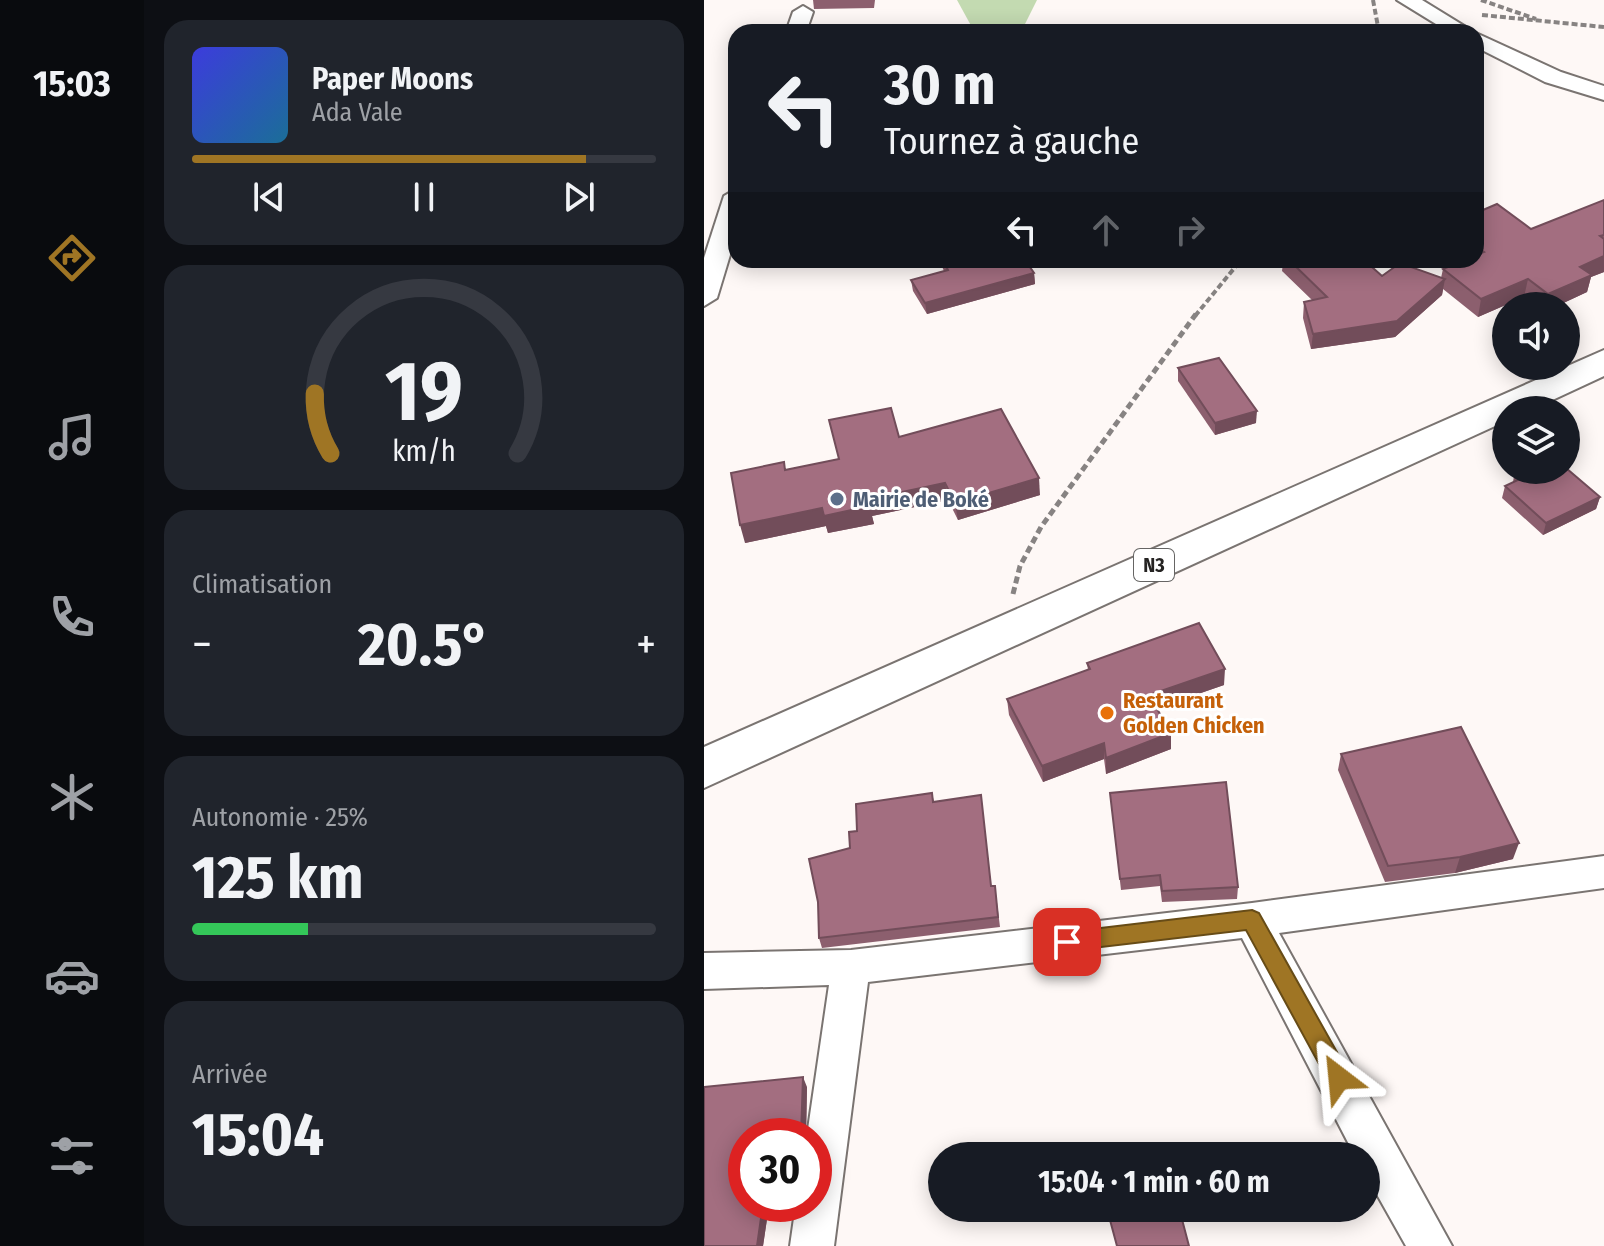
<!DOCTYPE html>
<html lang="fr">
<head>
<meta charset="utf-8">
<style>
	:root { --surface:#171b24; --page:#20242c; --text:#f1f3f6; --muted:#9ea1a6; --line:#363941; --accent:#9f7524 }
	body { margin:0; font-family:"Fira Sans Condensed",sans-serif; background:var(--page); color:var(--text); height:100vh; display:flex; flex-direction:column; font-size:30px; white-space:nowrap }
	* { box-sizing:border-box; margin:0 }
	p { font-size:26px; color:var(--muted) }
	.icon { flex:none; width:44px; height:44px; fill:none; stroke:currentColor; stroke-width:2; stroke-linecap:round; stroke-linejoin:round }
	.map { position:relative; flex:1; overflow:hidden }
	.panel { display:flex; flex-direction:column; gap:20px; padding:20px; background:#0d0f14; width:560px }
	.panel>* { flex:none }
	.top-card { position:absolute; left:24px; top:24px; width:756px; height:244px; border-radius:24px; box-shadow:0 4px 20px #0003; background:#171b24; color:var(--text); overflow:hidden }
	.controls { position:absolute; left:788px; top:292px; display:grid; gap:16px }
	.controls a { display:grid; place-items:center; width:88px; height:88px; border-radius:50%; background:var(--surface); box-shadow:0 4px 20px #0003; font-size:40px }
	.speed { position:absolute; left:24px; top:1118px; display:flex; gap:16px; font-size:40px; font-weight:700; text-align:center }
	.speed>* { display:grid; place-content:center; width:104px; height:104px; border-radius:50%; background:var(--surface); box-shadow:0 4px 20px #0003; line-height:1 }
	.speed .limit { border:12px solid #d22; background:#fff; color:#111 }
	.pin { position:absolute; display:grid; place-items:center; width:68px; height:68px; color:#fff; margin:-34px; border-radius:16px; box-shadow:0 4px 12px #0006 }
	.me { position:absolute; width:88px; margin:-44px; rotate:331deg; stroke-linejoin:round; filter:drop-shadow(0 0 6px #0008) }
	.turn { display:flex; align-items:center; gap:28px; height:168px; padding:0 24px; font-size:36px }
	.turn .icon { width:104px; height:104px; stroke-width:2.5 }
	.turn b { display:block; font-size:56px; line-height:68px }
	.lanes { display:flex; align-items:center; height:76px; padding:0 24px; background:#0003; justify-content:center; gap:40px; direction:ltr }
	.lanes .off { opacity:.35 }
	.big { font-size:60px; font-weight:700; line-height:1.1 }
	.panel .card { flex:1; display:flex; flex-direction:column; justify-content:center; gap:12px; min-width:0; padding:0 28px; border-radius:24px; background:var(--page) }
	.panel .dial { align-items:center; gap:0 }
	.dial svg { height:208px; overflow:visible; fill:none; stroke:var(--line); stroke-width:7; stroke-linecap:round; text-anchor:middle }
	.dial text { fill:var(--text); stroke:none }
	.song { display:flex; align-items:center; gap:24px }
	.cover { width:96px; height:96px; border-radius:12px; background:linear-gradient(135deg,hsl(240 70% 55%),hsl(200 70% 35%)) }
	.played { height:8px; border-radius:4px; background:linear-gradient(90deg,var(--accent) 85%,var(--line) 85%) }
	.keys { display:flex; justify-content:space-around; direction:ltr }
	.heat { display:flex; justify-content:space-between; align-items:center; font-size:44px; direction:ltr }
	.charge { height:12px; border-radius:6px; background:linear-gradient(90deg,#34c759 25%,var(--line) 0) }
	.trip { position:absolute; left:224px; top:1142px; width:452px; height:80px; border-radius:40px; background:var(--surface); box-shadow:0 4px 20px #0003; font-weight:700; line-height:80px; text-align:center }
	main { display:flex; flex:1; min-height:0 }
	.tab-bar { display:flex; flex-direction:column; width:144px; justify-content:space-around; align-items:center; background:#090b0e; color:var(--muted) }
	.tab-bar .icon { width:56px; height:56px }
	.tab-bar .current { color:var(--accent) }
	.tab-bar b { font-size:36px; color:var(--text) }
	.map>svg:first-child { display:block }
	.green { fill:#c3dab1 }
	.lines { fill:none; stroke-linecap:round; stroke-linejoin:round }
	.minor-casing { stroke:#7a7471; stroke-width:4 }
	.trunk-casing { stroke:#7a7471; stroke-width:4 }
	.path-far1 { stroke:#878382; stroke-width:4; stroke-dasharray:6 3; stroke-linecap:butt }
	.path { stroke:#878382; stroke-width:5; stroke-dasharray:7 4; stroke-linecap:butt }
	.minor { fill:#fff; fill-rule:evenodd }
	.trunk { fill:#fff; fill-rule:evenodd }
	.wall { fill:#8c5f6e }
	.shaded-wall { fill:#724d5a }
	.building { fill:#a36e80; stroke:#724d5a; stroke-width:2 }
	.route { fill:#9f7524; stroke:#674c17; stroke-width:2 }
	.service-dot { fill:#5c6f8a; stroke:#fff; stroke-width:3 }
	.food-dot { fill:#e8710a; stroke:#fff; stroke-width:3 }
	.labels { text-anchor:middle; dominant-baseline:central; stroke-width:6; stroke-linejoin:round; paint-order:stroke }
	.shield { fill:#fff; stroke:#666564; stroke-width:2 }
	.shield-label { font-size:20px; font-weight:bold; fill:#252322 }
	.service-label { font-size:22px; font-weight:bold; fill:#4e5e75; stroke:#fff; text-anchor:start }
	.food-label { font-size:22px; font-weight:bold; fill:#c56008; stroke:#fff; text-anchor:start }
</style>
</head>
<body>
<main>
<nav class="tab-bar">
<b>15:03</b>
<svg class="icon current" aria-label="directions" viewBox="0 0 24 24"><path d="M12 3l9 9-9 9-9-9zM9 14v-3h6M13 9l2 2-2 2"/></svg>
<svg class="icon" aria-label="music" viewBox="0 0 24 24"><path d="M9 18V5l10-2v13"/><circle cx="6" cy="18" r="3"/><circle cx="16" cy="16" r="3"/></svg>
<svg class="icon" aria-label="phone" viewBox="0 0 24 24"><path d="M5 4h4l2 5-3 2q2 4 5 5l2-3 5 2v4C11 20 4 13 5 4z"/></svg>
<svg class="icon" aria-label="climate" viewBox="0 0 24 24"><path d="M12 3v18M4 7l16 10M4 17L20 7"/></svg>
<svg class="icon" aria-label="car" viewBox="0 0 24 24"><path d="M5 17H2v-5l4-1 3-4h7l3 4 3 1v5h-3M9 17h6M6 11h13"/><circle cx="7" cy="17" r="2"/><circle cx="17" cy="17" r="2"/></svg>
<svg class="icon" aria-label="filters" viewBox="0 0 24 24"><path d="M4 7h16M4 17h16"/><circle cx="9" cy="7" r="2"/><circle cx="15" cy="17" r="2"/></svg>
</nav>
<section class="panel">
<div class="card">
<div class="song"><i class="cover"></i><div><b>Paper Moons</b><p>Ada Vale</p></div></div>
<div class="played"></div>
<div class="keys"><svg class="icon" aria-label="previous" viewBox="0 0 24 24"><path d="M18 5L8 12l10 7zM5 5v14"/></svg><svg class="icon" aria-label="pause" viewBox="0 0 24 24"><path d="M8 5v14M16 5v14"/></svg><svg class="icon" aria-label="next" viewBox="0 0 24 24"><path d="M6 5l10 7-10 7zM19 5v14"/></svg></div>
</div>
<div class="card dial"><svg viewBox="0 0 100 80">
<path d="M14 69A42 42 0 1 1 86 69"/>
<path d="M14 69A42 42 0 0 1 8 46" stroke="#9f7524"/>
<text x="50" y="56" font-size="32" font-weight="700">19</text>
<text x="50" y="72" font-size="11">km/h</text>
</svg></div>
<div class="card"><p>Climatisation</p>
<div class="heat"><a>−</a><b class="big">20.5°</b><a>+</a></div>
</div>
<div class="card"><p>Autonomie · 25%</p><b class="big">125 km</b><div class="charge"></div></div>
<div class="card"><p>Arrivée</p><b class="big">15:04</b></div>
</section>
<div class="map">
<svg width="900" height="1246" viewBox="0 0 900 1246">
	<rect width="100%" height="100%" fill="#fef8f6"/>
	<polygon class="green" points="253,0 333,0 317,32 270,31"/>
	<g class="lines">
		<g class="minor-casing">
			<g id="minor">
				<polygon points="693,0 718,0 770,32 745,32"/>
				<polygon points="99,6 109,12 102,32 82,32 89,12"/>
				<polygon points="772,33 857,72 900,86 900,100 841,82 772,47"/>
				<polygon points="32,189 32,235 13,298 0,306 0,258 20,196"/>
				<polygon points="900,856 900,888 575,933 748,1246 702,1246 662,1175 662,1156 651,1156 538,938 164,982 130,1246 86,1246 92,1204 110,1204 110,1136 103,1136 125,985 0,989 0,953 147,950 548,903"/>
			</g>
		</g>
		<g class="trunk-casing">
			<polygon id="trunk" points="900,350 900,376 827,410 802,410 802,421 0,788 0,747"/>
		</g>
		<g class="path-far1">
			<polyline points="669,0 675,32"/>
			<polyline points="777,0 832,19"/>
			<polyline points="778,15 900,27"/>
			<polyline points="491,316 537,260"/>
		</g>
		<polyline class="path" points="309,594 316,566 337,527 492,314"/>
		<use href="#minor" class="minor"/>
		<use href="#trunk" class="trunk"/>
	</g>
	<g class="wall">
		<polygon points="109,0 171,0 170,8 110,9"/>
		<polygon points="900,200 900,272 887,277 883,292 853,306 832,306 820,297 774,317 739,289 738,295 691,337 607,349 599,318 600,302 609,301 578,271 579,263 576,260 660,260 678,276 737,278 739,269 772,260 772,213 827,229"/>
		<polygon points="235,260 321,260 330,273 331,284 223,314 209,291 207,280 240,271"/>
		<polygon points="474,368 552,423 511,435 474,381"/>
		<polygon points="195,437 336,495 254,520 244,500 168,516 170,524 124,533 122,526 41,543 82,470 134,459"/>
		<polygon points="811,470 862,470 896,497 892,509 839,535 798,498 801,486 809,482"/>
		<polygon points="383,663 520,685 453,708 467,749 402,774 400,759 339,782 305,715 303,699 384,670"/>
		<polygon points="637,754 809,859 751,873 681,882 634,770"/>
		<polygon points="228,793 230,802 288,886 291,886 296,927 118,948 115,938 153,831"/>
		<polygon points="406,793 534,887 533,899 458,902 456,886 417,890"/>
		<polygon points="0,1087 103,1087 102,1136 42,1136 67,1204 67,1219 63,1219 59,1246 0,1246"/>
	</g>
	<g class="shaded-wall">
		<polygon points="900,256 900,272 887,277 883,292 853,306 842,306 844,294 876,267"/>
		<polygon points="330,273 331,284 223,314 221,303"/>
		<polygon points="741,279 738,295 691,337 607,349 609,334"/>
		<polygon points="824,279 820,297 774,317 777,299"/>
		<polygon points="553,411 552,423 511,435 511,423"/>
		<polygon points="335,478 336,495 254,520 251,503"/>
		<polygon points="241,483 244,500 168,516 170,524 124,533 122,526 41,543 36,525"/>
		<polygon points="896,497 892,509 839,535 842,523"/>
		<polygon points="521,669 520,685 445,711 445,695"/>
		<polygon points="467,733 467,749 402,774 402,758"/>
		<polygon points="400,743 400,759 339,782 338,766"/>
		<polygon points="815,843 809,859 751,873 756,857"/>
		<polygon points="99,1077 103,1087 102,1136 97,1136"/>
		<polygon points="62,1204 67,1204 67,1219 62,1210"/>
		<polygon points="58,1211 63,1219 59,1246 53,1246"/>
	</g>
	<g class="building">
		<polygon points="900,200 900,235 896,236 900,239 900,256 876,267 888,275 844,294 824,279 777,299 739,269 761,260 772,260 772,255 780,252 772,246 772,213 793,204 827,229"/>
		<polygon points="239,260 321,260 330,273 221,303 207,280 244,270"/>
		<polygon points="585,260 660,260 678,276 696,263 741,279 693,321 609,334 600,302 623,297"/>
		<polygon points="515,358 553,411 511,423 474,368"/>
		<polygon points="187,408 195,437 297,409 335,478 251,503 241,483 165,499 166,506 120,516 118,508 36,525 27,473 80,462 81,470 135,459 125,420"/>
		<polygon points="862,468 896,497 842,523 801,486 814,480 812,470 862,470"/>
		<polygon points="495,623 521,669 445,695 467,733 402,758 400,743 338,766 303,699 386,669 383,663"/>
		<polygon points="757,727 815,843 756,857 684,866 637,754"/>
		<polygon points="522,782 534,887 458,891 456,875 416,879 406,793"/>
		<polygon points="228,793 229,802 277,795 287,886 291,886 294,917 115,938 114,902 105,859 146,848 145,832 153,831 152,804"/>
		<polygon points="99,1077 97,1136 42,1136 42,1204 62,1204 62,1210 58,1211 53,1246 0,1246 0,1087"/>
		<polygon points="456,1208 475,1208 485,1246 413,1246 406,1220"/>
	</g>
	<polygon class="route" points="548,910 555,913 643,1070 647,1078 643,1086 635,1089 627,1086 542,930 363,951 355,948 352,942 355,935 363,932"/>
	<circle class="service-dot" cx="133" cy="499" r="8"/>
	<circle class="food-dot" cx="403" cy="713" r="8"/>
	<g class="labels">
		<rect class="shield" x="430" y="549" width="40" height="32" rx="6"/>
		<g class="shield-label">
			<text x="450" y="565">N3</text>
		</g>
		<g class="service-label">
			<text x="149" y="499">Mairie de Boké</text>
		</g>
		<g class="food-label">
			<text x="419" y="700">Restaurant<tspan x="419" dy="25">Golden Chicken</tspan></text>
		</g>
	</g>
</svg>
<div class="controls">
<a><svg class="icon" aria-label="sound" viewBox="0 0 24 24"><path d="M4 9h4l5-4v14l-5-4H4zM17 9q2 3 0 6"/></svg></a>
<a><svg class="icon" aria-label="layers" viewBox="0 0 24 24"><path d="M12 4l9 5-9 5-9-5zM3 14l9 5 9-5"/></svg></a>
</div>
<div class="speed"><div class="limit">30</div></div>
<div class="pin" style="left:363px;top:942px;background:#d93025"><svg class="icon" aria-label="arrive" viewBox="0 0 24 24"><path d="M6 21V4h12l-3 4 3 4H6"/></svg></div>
<svg class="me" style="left:635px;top:1078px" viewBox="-20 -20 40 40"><path d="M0-17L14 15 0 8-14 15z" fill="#9f7524" stroke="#fff" stroke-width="4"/></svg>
<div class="trip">15:04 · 1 min · 60 m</div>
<div class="top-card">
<div class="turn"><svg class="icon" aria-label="left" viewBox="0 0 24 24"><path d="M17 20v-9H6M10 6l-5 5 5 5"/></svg><div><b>30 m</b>Tournez à gauche</div></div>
<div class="lanes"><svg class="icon" aria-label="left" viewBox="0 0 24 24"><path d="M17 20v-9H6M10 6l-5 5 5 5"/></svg><svg class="icon off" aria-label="ahead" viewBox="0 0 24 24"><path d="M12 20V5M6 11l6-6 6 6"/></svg><svg class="icon off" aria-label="right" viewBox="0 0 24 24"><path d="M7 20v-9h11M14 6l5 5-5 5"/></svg></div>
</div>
</div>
</main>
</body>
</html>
